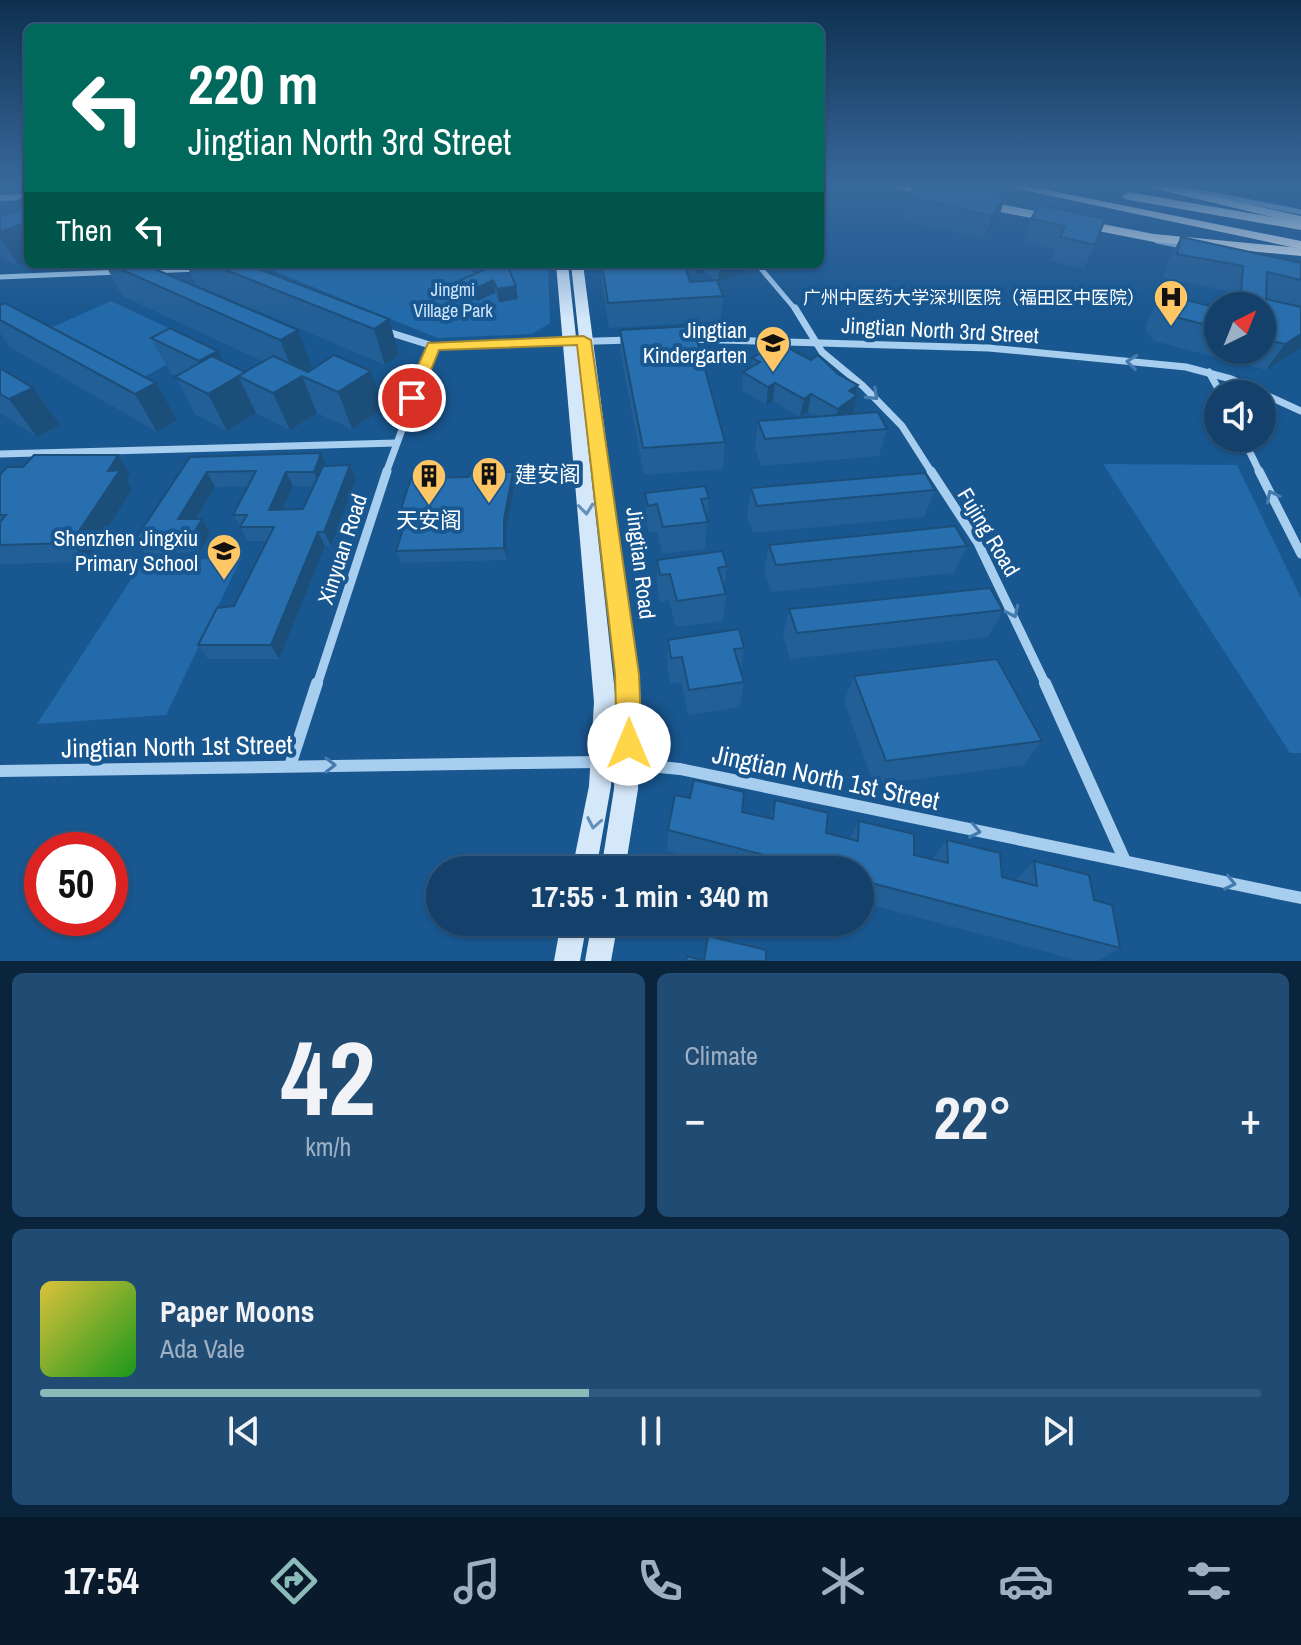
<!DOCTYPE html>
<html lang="en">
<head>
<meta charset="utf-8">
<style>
	:root { --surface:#13416c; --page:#204c74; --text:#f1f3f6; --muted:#9dafc2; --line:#325a7f; --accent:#8bbbb9 }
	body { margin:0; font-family:"Archivo Narrow","Noto Sans SC",sans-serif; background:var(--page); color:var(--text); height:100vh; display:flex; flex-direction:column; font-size:30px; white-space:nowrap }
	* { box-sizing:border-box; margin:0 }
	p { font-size:26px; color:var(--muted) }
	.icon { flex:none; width:44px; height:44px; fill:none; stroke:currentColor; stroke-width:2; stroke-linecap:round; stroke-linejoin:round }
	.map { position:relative; height:961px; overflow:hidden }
	.panel { display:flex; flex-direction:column; gap:12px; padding:12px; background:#0a243b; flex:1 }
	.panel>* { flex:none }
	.guide { position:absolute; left:24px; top:24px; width:800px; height:244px; border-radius:12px; box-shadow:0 2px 6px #0004,0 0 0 2px var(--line); background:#00695c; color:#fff; overflow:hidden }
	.needle { width:52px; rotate:43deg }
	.fabs { position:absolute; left:1204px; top:292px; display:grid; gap:16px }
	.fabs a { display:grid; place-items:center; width:72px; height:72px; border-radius:50%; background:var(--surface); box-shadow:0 2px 6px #0004,0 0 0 2px var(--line); font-size:40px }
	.speed { position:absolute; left:24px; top:832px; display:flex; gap:16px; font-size:40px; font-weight:700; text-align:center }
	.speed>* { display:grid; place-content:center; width:104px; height:104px; border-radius:50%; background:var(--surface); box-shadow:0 2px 6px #0004,0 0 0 2px var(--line); line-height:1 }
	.speed .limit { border:12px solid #d22; background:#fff; color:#111 }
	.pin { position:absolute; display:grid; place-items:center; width:68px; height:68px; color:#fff; margin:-34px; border:4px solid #fff; border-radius:50%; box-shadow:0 2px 8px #0007 }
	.me { position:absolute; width:88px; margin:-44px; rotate:0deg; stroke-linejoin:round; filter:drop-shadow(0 0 6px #0008) }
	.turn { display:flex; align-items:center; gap:28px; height:168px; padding:0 32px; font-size:36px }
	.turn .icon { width:104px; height:104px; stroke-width:2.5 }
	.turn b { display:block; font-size:56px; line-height:68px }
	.then { display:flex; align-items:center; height:76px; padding:0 32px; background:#0003; gap:16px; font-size:30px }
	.big { font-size:60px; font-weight:700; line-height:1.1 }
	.panel .tile { flex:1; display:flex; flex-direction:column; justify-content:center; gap:12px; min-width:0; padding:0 28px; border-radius:12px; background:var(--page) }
	.panel .dial { align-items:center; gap:0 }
	.dial b { font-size:104px; line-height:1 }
	.song { display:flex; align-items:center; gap:24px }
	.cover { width:96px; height:96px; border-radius:12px; background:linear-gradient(135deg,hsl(50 70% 55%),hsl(120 70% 35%)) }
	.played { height:8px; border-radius:4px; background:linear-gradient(90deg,var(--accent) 45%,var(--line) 45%) }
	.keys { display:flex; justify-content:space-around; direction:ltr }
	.heat { display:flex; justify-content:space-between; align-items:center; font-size:44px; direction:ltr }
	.panel .tiles { flex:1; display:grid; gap:12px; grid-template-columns:1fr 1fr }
	.tile:last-child { grid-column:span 2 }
	.trip { position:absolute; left:426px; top:856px; width:448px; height:80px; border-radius:40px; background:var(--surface); box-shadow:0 2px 6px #0004,0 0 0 2px var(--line); font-weight:700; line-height:80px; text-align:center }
	.menu { display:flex; height:128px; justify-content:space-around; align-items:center; background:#081a2b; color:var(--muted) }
	.menu .icon { width:56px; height:56px }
	.menu .active { color:var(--accent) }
	.menu b { font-size:36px; color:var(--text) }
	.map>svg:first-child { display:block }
	.green { fill:#226aaa }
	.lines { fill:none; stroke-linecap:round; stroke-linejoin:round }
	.minor-far3 { stroke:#a8ceef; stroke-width:5 }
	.minor-far2 { stroke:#a8ceef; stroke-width:7 }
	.minor-far1 { stroke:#a8ceef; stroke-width:9 }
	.minor { stroke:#a8ceef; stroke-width:12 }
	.tertiary { fill:#a8ceef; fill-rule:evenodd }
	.secondary { fill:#d5e8fa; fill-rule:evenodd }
	.primary { fill:#f0f7ff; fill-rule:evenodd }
	.trunk { fill:#f8fbff; fill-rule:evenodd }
	.wall { fill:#225f96; fill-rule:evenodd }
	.shaded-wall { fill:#1c4e7a }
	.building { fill:#286faf; stroke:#1c4e7a; stroke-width:2 }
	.oneway { stroke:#447bac }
	.oneway2 { stroke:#6491ba }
	.route { fill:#ffd54a; stroke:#a68a30; stroke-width:2 }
	.labels { text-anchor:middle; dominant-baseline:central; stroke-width:8; stroke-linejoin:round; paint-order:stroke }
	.far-park-label { font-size:18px; fill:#cee6fb; stroke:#195790 }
	.far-poi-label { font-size:18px; fill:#fff; stroke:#195790; text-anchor:end }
	.poi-label { font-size:22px; fill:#fff; stroke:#195790; text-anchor:end }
	.street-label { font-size:22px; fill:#fff; stroke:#195790 }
	.near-street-label { font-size:26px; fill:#fff; stroke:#195790 }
</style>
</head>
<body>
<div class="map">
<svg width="1301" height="961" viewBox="0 0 1301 961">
	<rect width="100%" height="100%" fill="#195790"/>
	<g class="green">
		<polygon points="257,264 548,264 550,323 532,334 437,338"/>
		<polygon points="111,301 205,345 132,383 39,333"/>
		<polygon points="1103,464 1237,465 1301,598 1301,753 1290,753"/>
		<polygon points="241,558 166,715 37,724 143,561"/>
	</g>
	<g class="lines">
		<g class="minor-far3">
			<polyline points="1165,185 1301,212"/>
			<polyline points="1157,241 1186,247"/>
			<polyline points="757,264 796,310"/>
			<polyline points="149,271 199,269"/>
			<polyline points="0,277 119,272"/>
		</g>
		<g class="minor-far2">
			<polyline points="795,308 822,352 863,386 902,426 932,473"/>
			<polyline points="385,331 436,347"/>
			<polyline points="687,339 989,348 1186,367 1231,379 1301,411"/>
			<polyline points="433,346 630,340"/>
			<polyline points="1209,372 1221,394"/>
			<polyline points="1243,438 1260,473"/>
			<polyline points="0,454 396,443"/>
			<polyline points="386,473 433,346"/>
		</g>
		<g class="minor-far1">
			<polyline points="931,471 978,543 1046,685"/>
			<polyline points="1259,471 1301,554"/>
			<polyline points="317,685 387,471"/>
		</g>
		<g class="minor">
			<polyline points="1045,683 1125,861"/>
			<polyline points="629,764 680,769 1301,898"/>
			<polyline points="290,766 317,683"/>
			<polyline points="0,771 599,762"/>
		</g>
		<polygon class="tertiary" points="28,194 28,200 0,201 0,195"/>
		<g class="secondary">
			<polygon points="556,264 568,264 616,702 611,786 596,870 572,870 589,786 594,702"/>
			<polygon points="571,264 583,264 640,702 638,789 625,870 601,870 614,789 618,702"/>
			<polygon points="561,922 587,922 580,961 554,961"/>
			<polygon points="592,922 618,922 611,961 585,961"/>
		</g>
		<g class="primary">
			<polygon points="882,185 903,185 945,195 939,199"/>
			<polygon points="1147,185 1165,185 1301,216 1301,224 1148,187"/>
			<polygon points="974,199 1154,234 1301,248 1301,256 1154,242 970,206 968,203"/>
		</g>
		<g class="trunk">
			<polygon points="999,185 1022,185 1301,241 1301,249"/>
			<polygon points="1129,192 1301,222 1301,230 1124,199 1122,196"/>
		</g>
	</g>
	<g class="wall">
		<polygon points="28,196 28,263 19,266 0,257 0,216 21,208 17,201"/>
		<polygon points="906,197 999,217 984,239 901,220"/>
		<polygon points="1039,205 1095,245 1084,269 1050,261 1055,250 1023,242 1031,219"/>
		<polygon points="1181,237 1301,263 1301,348 1266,370 1154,341 1145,330 1148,319 1162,294 1218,308 1218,350 1262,350 1262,306 1227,306 1228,291 1164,278 1168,261"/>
		<polygon points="105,264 143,264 298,330 312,367 305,370 308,372 371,371 383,408 352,429 317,413 290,430 256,413 227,431 195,414 176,376 171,374 151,338 223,362 245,372 264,362 122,296"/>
		<polygon points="186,264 246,264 389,319 399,355 385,365 196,285"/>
		<polygon points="471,264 505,264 518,299 499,302 495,293 477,301 463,293 461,280 473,275"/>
		<path d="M601,264H748L747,272L718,282L723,296L721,321L609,328L602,284ZM685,268L695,275L704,272L717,281L690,282Z"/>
		<polygon points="0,305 177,420 157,432 10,347 0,333"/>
		<polygon points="620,330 725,442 723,469 644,475 621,356"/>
		<polygon points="752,358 838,374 858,385 856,395 857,395 853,414 887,429 879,456 761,466 755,448 758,421 816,416 808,412 800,417 773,401 766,405 742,390 743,372 751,368"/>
		<polygon points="0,368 60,425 37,437 0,413"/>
		<path d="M190,457L327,466L350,465L356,479L331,546H325L279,659H208L198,645L234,606L266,541H248L233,515L249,486L215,487L196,519L210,533L200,552L145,554L135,540ZM293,486H314L303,509H283Z"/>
		<polygon points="513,472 515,484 506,531 507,560 401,563 396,551 404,527 399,515 469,477"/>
		<polygon points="130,474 127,480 132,489 87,562 0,564 0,475"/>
		<polygon points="751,488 935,490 924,517 753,533 747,516"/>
		<polygon points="645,493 709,498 705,549 662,554 657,532 649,533 646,520"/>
		<polygon points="769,545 967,546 954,573 771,592 764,571"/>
		<polygon points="657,560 727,566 724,589 726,594 723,621 676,627 669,600 660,602 657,587"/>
		<polygon points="789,609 1003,610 988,637 790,659 783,635"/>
		<polygon points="668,640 744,648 741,671 744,682 740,707 688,715 681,682 670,684 667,666"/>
		<polygon points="854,676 1042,741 1023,765 874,785 844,701"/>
		<polygon points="775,800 826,833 850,839 859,821 914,855 932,859 947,840 1002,877 1015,880 1034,861 1094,900 1120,948 1098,961 1080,961 860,902 860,870 738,870 667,851 668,830 742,812 770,819"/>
	</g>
	<g class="shaded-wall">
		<polygon points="1006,194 999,217 984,239 992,216"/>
		<polygon points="24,223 28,230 28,263 19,266 0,237 0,232"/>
		<polygon points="696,264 704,264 704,272 695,275"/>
		<polygon points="720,264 748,264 747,272 718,282"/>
		<polygon points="493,280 495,293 477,301 475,289"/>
		<polygon points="516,286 518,299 499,302 497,289"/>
		<polygon points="389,319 399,355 385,365 374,329"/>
		<polygon points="298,330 312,367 295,376 280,340"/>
		<polygon points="1301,334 1301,348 1266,370 1285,344"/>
		<polygon points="218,351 232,380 238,376 256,413 227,431 208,394 214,390 199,361"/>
		<polygon points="371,371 383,408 352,429 338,392"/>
		<polygon points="302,376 317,413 290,430 273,393"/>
		<polygon points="156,383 177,420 157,432 135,394"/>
		<polygon points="775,383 773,401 766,405 768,387"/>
		<polygon points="858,385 855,397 857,395 853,414 834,427 838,409 849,391"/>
		<polygon points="33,388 60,425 37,437 9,399"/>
		<polygon points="811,394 808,412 800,417 804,399"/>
		<polygon points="321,453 327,467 320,486 314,472"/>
		<polygon points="118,455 130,474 127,480 132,489 87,562 71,543 108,471"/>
		<polygon points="350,465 356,479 331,546 324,532"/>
		<polygon points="207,472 215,487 187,533 178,519"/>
		<polygon points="286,472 293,486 276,524 269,510"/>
		<polygon points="513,472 515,484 506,531 507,560 504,548 504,519"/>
		<polygon points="202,519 210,533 200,552 191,538"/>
		<polygon points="318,532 325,546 279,659 271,645"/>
	</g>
	<g class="building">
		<polygon points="917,185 960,185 1006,194 992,216 906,197"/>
		<polygon points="28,196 28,204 17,201"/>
		<polygon points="1039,205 1105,219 1095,245 1060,237 1065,226 1031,219"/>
		<polygon points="28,206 28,225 24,223 0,232 0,216"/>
		<polygon points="1181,237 1301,263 1301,280 1267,272 1266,299 1301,307 1301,334 1285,344 1262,339 1262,306 1240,306 1243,266 1177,254"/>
		<polygon points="109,264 143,264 298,330 280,340"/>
		<polygon points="211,264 246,264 389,319 374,329"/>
		<polygon points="473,264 505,264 507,265 516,286 497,289 493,280 475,289 461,280 484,270"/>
		<polygon points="602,264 684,264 690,282 717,280 723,296 608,303"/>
		<polygon points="1162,294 1218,308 1218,328 1168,315 1159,305"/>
		<polygon points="5,303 156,383 135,394 0,320 0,305"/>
		<polygon points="693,326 725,442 643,448 620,330"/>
		<polygon points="170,328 218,351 199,361 151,338"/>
		<polygon points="779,343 811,360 818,355 838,374 858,385 849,391 857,395 838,409 811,394 804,399 775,383 768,387 743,372 760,362 752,358"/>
		<polygon points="334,355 371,371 338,392 302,376 273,393 238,376 273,356 308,372"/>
		<polygon points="212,356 245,372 208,394 175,377"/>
		<polygon points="0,368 33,388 9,399 0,394"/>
		<polygon points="878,412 887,429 765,439 758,421"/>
		<polygon points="321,453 314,472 286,472 269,510 303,509 323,466 350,465 324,532 318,532 271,645 198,645 217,608 234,606 274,527 240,527 247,515 233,515 256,471 207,472 178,519 202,519 191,538 135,540 190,457"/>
		<polygon points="34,455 118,455 108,471 120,470 71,543 0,545 0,522 6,515 0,515 0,475 7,467 23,467"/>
		<polygon points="470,472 513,472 504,519 504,548 396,551 408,514 399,515 411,478 469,477"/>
		<polygon points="925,473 935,490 757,506 751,488"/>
		<polygon points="705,486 709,498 701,499 708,522 663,527 657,504 648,506 645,493"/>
		<polygon points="955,526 967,546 776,565 769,545"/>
		<polygon points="722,551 727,566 718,568 726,594 677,601 670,574 660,575 657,560"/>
		<polygon points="990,588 1003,610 797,633 789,609"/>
		<polygon points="739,629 744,648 734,649 744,682 689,690 682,657 671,658 668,640"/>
		<polygon points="997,659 1042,741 886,761 854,676"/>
		<polygon points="694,780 744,792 742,812 773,819 775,800 828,813 826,833 858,841 859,821 914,834 914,855 948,863 947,840 1000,853 1002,877 1037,886 1034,861 1089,875 1094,900 1112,905 1120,948 860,880 860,870 822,870 668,830 675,795 690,798"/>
		<polygon points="708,936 766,950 766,961 686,961 687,956 704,961"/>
	</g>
	<defs><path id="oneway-chevron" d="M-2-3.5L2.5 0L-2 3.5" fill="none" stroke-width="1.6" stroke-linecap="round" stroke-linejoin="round" transform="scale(2)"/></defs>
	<g class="oneway">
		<use href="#oneway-chevron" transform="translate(1132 362) rotate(-174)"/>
		<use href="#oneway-chevron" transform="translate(873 395) rotate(43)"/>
		<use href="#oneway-chevron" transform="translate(1272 496) rotate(-117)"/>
		<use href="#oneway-chevron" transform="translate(1013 612) rotate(65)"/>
		<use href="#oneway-chevron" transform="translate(330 765) rotate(-1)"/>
		<use href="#oneway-chevron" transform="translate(975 831) rotate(12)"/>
		<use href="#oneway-chevron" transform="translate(1230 883) rotate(12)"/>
	</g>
	<g class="oneway2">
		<use href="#oneway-chevron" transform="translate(586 509) rotate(84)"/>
		<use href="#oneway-chevron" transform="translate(594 823) rotate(101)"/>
	</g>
	<linearGradient id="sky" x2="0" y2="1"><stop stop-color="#0e304f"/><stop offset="0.58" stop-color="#38699c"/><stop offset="1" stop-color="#38699c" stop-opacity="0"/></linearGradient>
	<rect width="1301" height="319" fill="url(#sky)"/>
	<polygon class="route" points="583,336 591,340 639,674 642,744 638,752 629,756 621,752 617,744 615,674 577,345 439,350 418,402 406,402 404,398 428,343"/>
	<defs>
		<g id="hospital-pin" transform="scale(1.8)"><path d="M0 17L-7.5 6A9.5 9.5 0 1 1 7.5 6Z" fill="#ffc666" stroke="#195790"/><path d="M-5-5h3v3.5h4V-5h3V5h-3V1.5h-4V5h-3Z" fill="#111"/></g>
		<g id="school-pin" transform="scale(1.8)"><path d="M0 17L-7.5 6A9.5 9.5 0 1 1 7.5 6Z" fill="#ffc666" stroke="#195790"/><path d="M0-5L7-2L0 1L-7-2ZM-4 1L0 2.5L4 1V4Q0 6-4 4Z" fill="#111"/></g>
		<g id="building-pin" transform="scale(1.8)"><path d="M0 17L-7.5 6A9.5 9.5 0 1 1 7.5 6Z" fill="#ffc666" stroke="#195790"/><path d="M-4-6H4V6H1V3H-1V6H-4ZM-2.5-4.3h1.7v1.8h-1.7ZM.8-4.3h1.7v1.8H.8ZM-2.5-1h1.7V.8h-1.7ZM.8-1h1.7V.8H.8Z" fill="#111"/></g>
	</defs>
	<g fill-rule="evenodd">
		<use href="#hospital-pin" x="1171" y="297"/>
		<use href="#school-pin" x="773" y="343"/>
		<use href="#building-pin" x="489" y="474"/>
		<use href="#building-pin" x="429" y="476"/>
		<use href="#school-pin" x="224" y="551"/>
	</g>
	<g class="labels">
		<g class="far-park-label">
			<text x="453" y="289">Jingmi<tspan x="453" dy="21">Village Park</tspan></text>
		</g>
		<g class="far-poi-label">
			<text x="1145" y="297">广州中医药大学深圳医院（福田区中医院）</text>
		</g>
		<g class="poi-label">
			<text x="747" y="330">Jingtian<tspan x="747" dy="25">Kindergarten</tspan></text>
			<text x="515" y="474" text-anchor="start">建安阁</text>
			<text x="429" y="520" text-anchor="middle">天安阁</text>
			<text x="198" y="538">Shenzhen Jingxiu<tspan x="198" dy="25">Primary School</tspan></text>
		</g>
		<g class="street-label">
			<text transform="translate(940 330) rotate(3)">Jingtian North 3rd Street</text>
			<text transform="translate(989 532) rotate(59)">Fujing Road</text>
			<text transform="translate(342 549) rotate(-72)">Xinyuan Road</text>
			<text transform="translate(641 563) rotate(83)">Jingtian Road</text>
		</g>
		<g class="near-street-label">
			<text transform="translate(177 746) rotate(-1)">Jingtian North 1st Street</text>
			<text transform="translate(826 777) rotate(12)">Jingtian North 1st Street</text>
		</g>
	</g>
</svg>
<div class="fabs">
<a><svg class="needle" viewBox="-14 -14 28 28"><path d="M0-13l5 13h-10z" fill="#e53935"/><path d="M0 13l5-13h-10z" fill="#9dafc2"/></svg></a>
<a><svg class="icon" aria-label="sound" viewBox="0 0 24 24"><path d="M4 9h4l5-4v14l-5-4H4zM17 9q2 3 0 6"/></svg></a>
</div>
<div class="speed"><div class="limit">50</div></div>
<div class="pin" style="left:412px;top:398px;background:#d93025"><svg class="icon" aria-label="arrive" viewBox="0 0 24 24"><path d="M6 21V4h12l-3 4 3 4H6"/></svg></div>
<svg class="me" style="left:629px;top:744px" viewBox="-20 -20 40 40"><circle r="19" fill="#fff"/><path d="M0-13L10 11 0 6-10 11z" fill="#ffd54a"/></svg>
<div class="trip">17:55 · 1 min · 340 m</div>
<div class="guide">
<div class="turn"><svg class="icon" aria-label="left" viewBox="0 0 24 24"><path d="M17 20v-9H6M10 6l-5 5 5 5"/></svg><div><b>220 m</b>Jingtian North 3rd Street</div></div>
<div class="then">Then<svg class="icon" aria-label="left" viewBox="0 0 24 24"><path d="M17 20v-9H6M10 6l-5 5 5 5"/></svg></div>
</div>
</div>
<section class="panel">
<div class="tiles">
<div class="tile dial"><b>42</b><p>km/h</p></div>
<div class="tile"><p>Climate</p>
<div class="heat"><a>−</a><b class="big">22°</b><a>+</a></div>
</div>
<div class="tile">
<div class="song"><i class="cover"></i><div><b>Paper Moons</b><p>Ada Vale</p></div></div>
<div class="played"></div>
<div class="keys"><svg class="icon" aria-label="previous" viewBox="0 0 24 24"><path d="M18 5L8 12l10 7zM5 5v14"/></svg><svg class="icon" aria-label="pause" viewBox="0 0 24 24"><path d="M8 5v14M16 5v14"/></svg><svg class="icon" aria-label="next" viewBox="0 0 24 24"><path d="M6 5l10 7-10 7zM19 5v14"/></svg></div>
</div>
</div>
</section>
<nav class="menu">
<b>17:54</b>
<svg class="icon active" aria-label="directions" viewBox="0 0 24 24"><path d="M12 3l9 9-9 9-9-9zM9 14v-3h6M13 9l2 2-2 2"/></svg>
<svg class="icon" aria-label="music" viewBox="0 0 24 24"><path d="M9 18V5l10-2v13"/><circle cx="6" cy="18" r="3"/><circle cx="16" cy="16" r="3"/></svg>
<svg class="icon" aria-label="phone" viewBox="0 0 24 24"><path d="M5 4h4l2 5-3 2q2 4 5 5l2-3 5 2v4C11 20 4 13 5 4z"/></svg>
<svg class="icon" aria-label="climate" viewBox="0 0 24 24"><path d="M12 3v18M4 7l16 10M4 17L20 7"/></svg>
<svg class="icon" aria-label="car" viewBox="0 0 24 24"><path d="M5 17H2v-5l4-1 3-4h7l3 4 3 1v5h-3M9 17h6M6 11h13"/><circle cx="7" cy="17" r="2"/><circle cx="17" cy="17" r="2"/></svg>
<svg class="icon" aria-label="filters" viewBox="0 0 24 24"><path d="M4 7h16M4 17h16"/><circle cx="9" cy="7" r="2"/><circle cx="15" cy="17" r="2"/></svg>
</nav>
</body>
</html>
